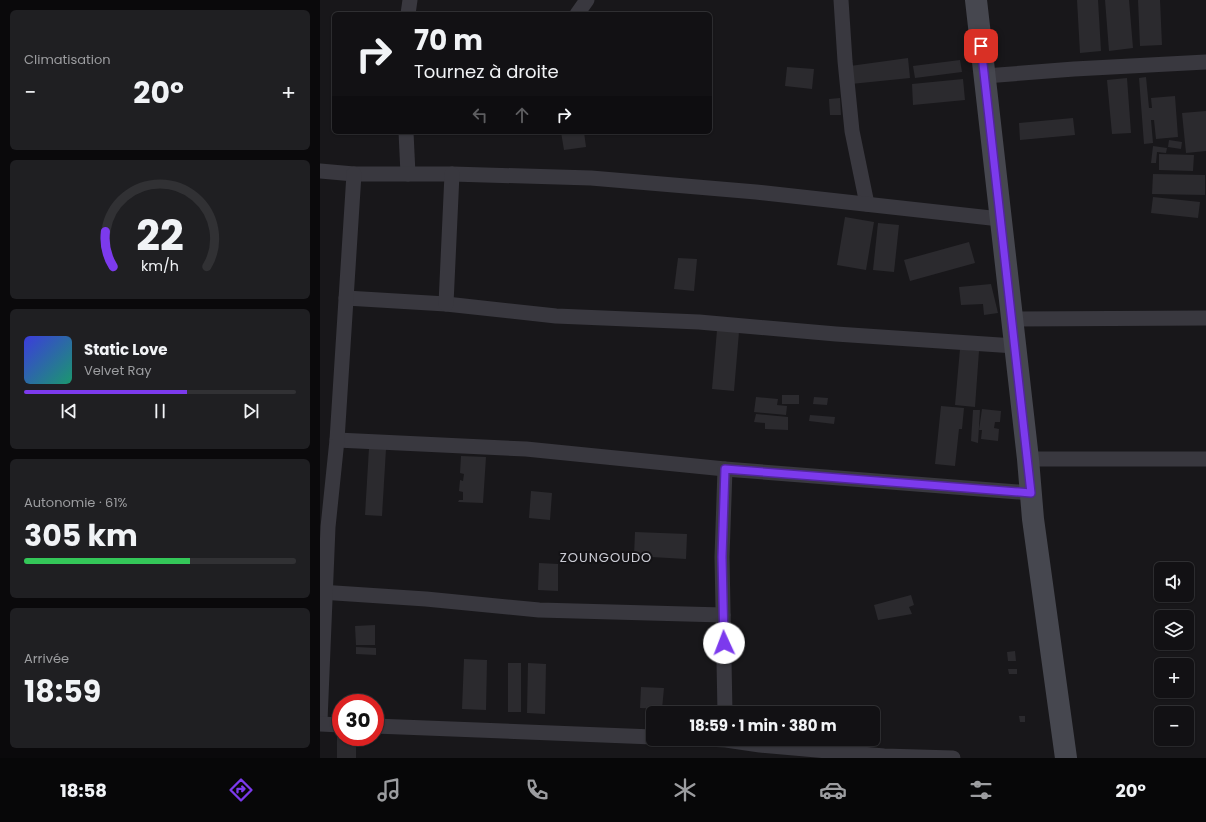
<!DOCTYPE html>
<html lang="fr">
<head>
<meta charset="utf-8">
<style>
	:root { --surface:#121114; --page:#1f1f22; --text:#f1f3f6; --muted:#9c9da0; --line:#313134; --accent:#7c3aed }
	body { margin:0; font-family:Poppins,sans-serif; background:var(--page); color:var(--text); height:100vh; display:flex; flex-direction:column; font-size:15px; white-space:nowrap }
	* { box-sizing:border-box; margin:0 }
	p { font-size:13px; color:var(--muted) }
	.icon { flex:none; width:22px; height:22px; fill:none; stroke:currentColor; stroke-width:2; stroke-linecap:round; stroke-linejoin:round }
	.map { position:relative; flex:1; overflow:hidden }
	.sheet { display:flex; flex-direction:column; gap:10px; padding:10px; background:#0a090b; width:320px }
	.sheet>* { flex:none }
	.guide { position:absolute; left:12px; top:12px; width:380px; height:122px; border-radius:6px; box-shadow:0 1px 3px #0004,0 0 0 1px var(--line); background:#121114; color:var(--text); overflow:hidden }
	.controls { position:absolute; left:834px; top:562px; display:grid; gap:8px }
	.controls a { display:grid; place-items:center; width:40px; height:40px; border-radius:6px; background:var(--surface); box-shadow:0 1px 3px #0004,0 0 0 1px var(--line); font-size:20px }
	.speed { position:absolute; left:12px; top:694px; display:flex; gap:8px; font-size:20px; font-weight:700; text-align:center }
	.speed>* { display:grid; place-content:center; width:52px; height:52px; border-radius:50%; background:var(--surface); box-shadow:0 1px 3px #0004,0 0 0 1px var(--line); line-height:1 }
	.speed .limit { border:6px solid #d22; background:#fff; color:#111 }
	.pin { position:absolute; display:grid; place-items:center; width:34px; height:34px; color:#fff; margin:-17px; border-radius:8px; box-shadow:0 2px 6px #0006 }
	.me { position:absolute; width:44px; margin:-22px; rotate:358deg; stroke-linejoin:round; filter:drop-shadow(0 0 3px #0008) }
	.turn { display:flex; align-items:center; gap:14px; height:84px; padding:0 16px; font-size:18px }
	.turn .icon { width:52px; height:52px; stroke-width:2.5 }
	.turn b { display:block; font-size:28px; line-height:34px }
	.lanes { display:flex; align-items:center; height:38px; padding:0 16px; background:#0003; justify-content:center; gap:20px; direction:ltr }
	.lanes .off { opacity:.35 }
	.big { font-size:30px; font-weight:700; line-height:1.1 }
	.sheet .widget { flex:1; display:flex; flex-direction:column; justify-content:center; gap:6px; min-width:0; padding:0 14px; border-radius:6px; background:var(--page) }
	.sheet .dial { align-items:center; gap:0 }
	.dial svg { height:104px; overflow:visible; fill:none; stroke:var(--line); stroke-width:7; stroke-linecap:round; text-anchor:middle }
	.dial text { fill:var(--text); stroke:none }
	.song { display:flex; align-items:center; gap:12px }
	.cover { width:48px; height:48px; border-radius:6px; background:linear-gradient(135deg,hsl(240 70% 55%),hsl(160 70% 35%)) }
	.played { height:4px; border-radius:2px; background:linear-gradient(90deg,var(--accent) 60%,var(--line) 60%) }
	.keys { display:flex; justify-content:space-around; direction:ltr }
	.heat { display:flex; justify-content:space-between; align-items:center; font-size:22px; direction:ltr }
	.charge { height:6px; border-radius:3px; background:linear-gradient(90deg,#34c759 61%,var(--line) 0) }
	.trip { position:absolute; left:326px; top:706px; width:234px; height:40px; border-radius:6px; background:var(--surface); box-shadow:0 1px 3px #0004,0 0 0 1px var(--line); font-weight:700; line-height:40px; text-align:center }
	.dock { display:flex; height:64px; justify-content:space-around; align-items:center; background:#070708; color:var(--muted) }
	.dock .icon { width:28px; height:28px }
	.dock .active { color:var(--accent) }
	.dock b { font-size:18px; color:var(--text) }
	main { display:flex; flex:1; min-height:0 }
	.map>svg:first-child { display:block }
	.building { fill:#2b2a2e }
	.lines { fill:none; stroke-linecap:round; stroke-linejoin:round }
	.street { stroke:#39383f; stroke-width:15 }
	.secondary { stroke:#46474f; stroke-width:22 }
	.route-casing { stroke:#51269a; stroke-width:10 }
	.route { stroke:#7c3aed; stroke-width:7 }
	.labels { text-anchor:middle; dominant-baseline:central; stroke-width:4; stroke-linejoin:round; paint-order:stroke }
	.neighbourhood-label { font-size:13px; letter-spacing:1px; fill:#cbccd5; stroke:#131215 }
</style>
</head>
<body>
<main>
<section class="sheet">
<div class="widget"><p>Climatisation</p>
<div class="heat"><a>−</a><b class="big">20°</b><a>+</a></div>
</div>
<div class="widget dial"><svg viewBox="0 0 100 80">
<path d="M14 69A42 42 0 1 1 86 69"/>
<path d="M14 69A42 42 0 0 1 8 42" stroke="#7c3aed"/>
<text x="50" y="56" font-size="32" font-weight="700">22</text>
<text x="50" y="72" font-size="11">km/h</text>
</svg></div>
<div class="widget">
<div class="song"><i class="cover"></i><div><b>Static Love</b><p>Velvet Ray</p></div></div>
<div class="played"></div>
<div class="keys"><svg class="icon" aria-label="previous" viewBox="0 0 24 24"><path d="M18 5L8 12l10 7zM5 5v14"/></svg><svg class="icon" aria-label="pause" viewBox="0 0 24 24"><path d="M8 5v14M16 5v14"/></svg><svg class="icon" aria-label="next" viewBox="0 0 24 24"><path d="M6 5l10 7-10 7zM19 5v14"/></svg></div>
</div>
<div class="widget"><p>Autonomie · 61%</p><b class="big">305 km</b><div class="charge"></div></div>
<div class="widget"><p>Arrivée</p><b class="big">18:59</b></div>
</section>
<div class="map">
<svg width="886" height="758" viewBox="0 0 886 758">
	<rect width="100%" height="100%" fill="#18171a"/>
	<g class="building">
		<polygon points="757,0 778,0 781,51 760,53"/>
		<polygon points="785,0 809,0 813,48 789,51"/>
		<polygon points="818,0 840,0 842,45 820,46"/>
		<polygon points="588,58 590,78 531,84 530,66"/>
		<polygon points="640,60 642,72 595,78 593,66"/>
		<polygon points="467,67 494,69 492,89 465,86"/>
		<polygon points="826,77 829,108 832,108 831,98 855,96 858,137 836,139 834,120 831,120 833,143 824,144 819,78"/>
		<polygon points="807,78 811,133 792,134 787,80"/>
		<polygon points="643,79 645,100 593,105 592,84"/>
		<polygon points="520,98 521,115 510,115 509,99"/>
		<polygon points="886,111 886,151 866,153 862,113"/>
		<polygon points="753,118 755,135 700,140 699,123"/>
		<polygon points="241,132 264,132 266,147 244,150"/>
		<polygon points="849,140 862,142 861,149 848,147"/>
		<polygon points="833,146 847,148 846,153 837,152 836,163 831,163"/>
		<polygon points="839,154 874,155 873,171 839,170"/>
		<polygon points="833,174 885,175 885,195 832,194"/>
		<polygon points="833,197 880,202 878,218 831,213"/>
		<polygon points="525,217 554,222 546,270 517,265"/>
		<polygon points="558,223 579,225 574,272 553,270"/>
		<polygon points="649,242 655,263 590,281 584,260"/>
		<polygon points="358,258 377,259 374,291 354,289"/>
		<polygon points="671,284 678,313 664,315 663,304 641,305 639,287"/>
		<polygon points="397,330 419,332 414,391 392,389"/>
		<polygon points="640,349 659,351 655,407 635,405"/>
		<rect x="462" y="395" width="17" height="9"/>
		<polygon points="436,397 458,399 457,405 467,406 466,415 434,412"/>
		<polygon points="494,397 508,398 507,405 493,404"/>
		<polygon points="621,406 644,408 642,429 639,429 635,466 615,464"/>
		<polygon points="662,409 681,411 680,422 675,422 674,428 679,429 678,441 661,439 662,430 659,430"/>
		<polygon points="653,410 660,410 658,443 651,441"/>
		<polygon points="436,414 468,417 468,430 445,429 445,423 434,422"/>
		<polygon points="490,415 515,417 514,424 489,421"/>
		<polygon points="49,448 66,449 62,516 45,515"/>
		<polygon points="141,456 166,457 163,503 138,502 139,500 143,500 143,492 139,491 140,480 143,481 144,474 140,473"/>
		<polygon points="211,491 232,493 230,520 209,518"/>
		<polygon points="315,532 367,534 366,559 314,556"/>
		<polygon points="219,563 238,564 238,591 218,590"/>
		<polygon points="591,595 594,605 589,607 592,614 558,620 554,605"/>
		<polygon points="55,625 55,645 36,645 35,626"/>
		<polygon points="36,647 56,648 56,655 36,654"/>
		<polygon points="695,651 696,661 688,661 687,652"/>
		<polygon points="144,659 167,660 166,710 142,709"/>
		<rect x="188" y="663" width="13" height="49"/>
		<polygon points="208,663 226,664 225,714 207,713"/>
		<polygon points="688,669 697,669 697,674 689,674"/>
		<polygon points="321,687 344,688 342,709 320,708"/>
		<polygon points="699,716 705,716 705,722 700,722"/>
		<polygon points="17,728 21,728 21,737 36,737 36,758 17,758"/>
	</g>
	<g class="lines">
		<g class="street">
			<polyline points="521,0 525,61 532,131 547,204"/>
			<polyline points="88,14 90,0"/>
			<polyline points="257,14 267,0"/>
			<polyline points="665,76 754,69 886,62"/>
			<polyline points="86,132 88,174"/>
			<polyline points="0,171 34,174 132,174 271,178 436,192 680,219"/>
			<polyline points="26,298 126,304 236,316 379,322 516,334 695,346"/>
			<polyline points="126,304 132,174"/>
			<polyline points="692,319 886,318"/>
			<polyline points="17,440 206,449 405,469 711,493"/>
			<polyline points="708,459 886,459"/>
			<polyline points="405,469 402,557 405,713"/>
			<polyline points="0,592 106,599 219,610 403,615"/>
			<polyline points="0,721 8,527 17,440 34,174"/>
			<polyline points="0,724 21,725"/>
			<polyline points="55,726 333,737"/>
			<polyline points="387,739 406,740 440,745 564,756 633,758"/>
		</g>
		<polyline class="secondary" points="656,0 708,459 713,519 746,758"/>
	</g>
	<g class="lines">
		<g class="route-casing">
			<polyline id="route" points="404,643 402,557 405,469 711,493 661,46"/>
		</g>
		<use href="#route" class="route"/>
	</g>
	<g class="labels">
		<g class="neighbourhood-label">
			<text x="286" y="557">ZOUNGOUDO</text>
		</g>
	</g>
</svg>
<div class="controls">
<a><svg class="icon" aria-label="sound" viewBox="0 0 24 24"><path d="M4 9h4l5-4v14l-5-4H4zM17 9q2 3 0 6"/></svg></a>
<a><svg class="icon" aria-label="layers" viewBox="0 0 24 24"><path d="M12 4l9 5-9 5-9-5zM3 14l9 5 9-5"/></svg></a>
<a>+</a>
<a>−</a>
</div>
<div class="speed"><div class="limit">30</div></div>
<div class="pin" style="left:661px;top:46px;background:#d93025"><svg class="icon" aria-label="arrive" viewBox="0 0 24 24"><path d="M6 21V4h12l-3 4 3 4H6"/></svg></div>
<svg class="me" style="left:404px;top:643px" viewBox="-20 -20 40 40"><circle r="19" fill="#fff"/><path d="M0-13L10 11 0 6-10 11z" fill="#7c3aed"/></svg>
<div class="trip">18:59 · 1 min · 380 m</div>
<div class="guide">
<div class="turn"><svg class="icon" aria-label="right" viewBox="0 0 24 24"><path d="M7 20v-9h11M14 6l5 5-5 5"/></svg><div><b>70 m</b>Tournez à droite</div></div>
<div class="lanes"><svg class="icon off" aria-label="left" viewBox="0 0 24 24"><path d="M17 20v-9H6M10 6l-5 5 5 5"/></svg><svg class="icon off" aria-label="ahead" viewBox="0 0 24 24"><path d="M12 20V5M6 11l6-6 6 6"/></svg><svg class="icon" aria-label="right" viewBox="0 0 24 24"><path d="M7 20v-9h11M14 6l5 5-5 5"/></svg></div>
</div>
</div>
</main>
<nav class="dock">
<b>18:58</b>
<svg class="icon active" aria-label="directions" viewBox="0 0 24 24"><path d="M12 3l9 9-9 9-9-9zM9 14v-3h6M13 9l2 2-2 2"/></svg>
<svg class="icon" aria-label="music" viewBox="0 0 24 24"><path d="M9 18V5l10-2v13"/><circle cx="6" cy="18" r="3"/><circle cx="16" cy="16" r="3"/></svg>
<svg class="icon" aria-label="phone" viewBox="0 0 24 24"><path d="M5 4h4l2 5-3 2q2 4 5 5l2-3 5 2v4C11 20 4 13 5 4z"/></svg>
<svg class="icon" aria-label="climate" viewBox="0 0 24 24"><path d="M12 3v18M4 7l16 10M4 17L20 7"/></svg>
<svg class="icon" aria-label="car" viewBox="0 0 24 24"><path d="M5 17H2v-5l4-1 3-4h7l3 4 3 1v5h-3M9 17h6M6 11h13"/><circle cx="7" cy="17" r="2"/><circle cx="17" cy="17" r="2"/></svg>
<svg class="icon" aria-label="filters" viewBox="0 0 24 24"><path d="M4 7h16M4 17h16"/><circle cx="9" cy="7" r="2"/><circle cx="15" cy="17" r="2"/></svg>
<b>20°</b>
</nav>
</body>
</html>
